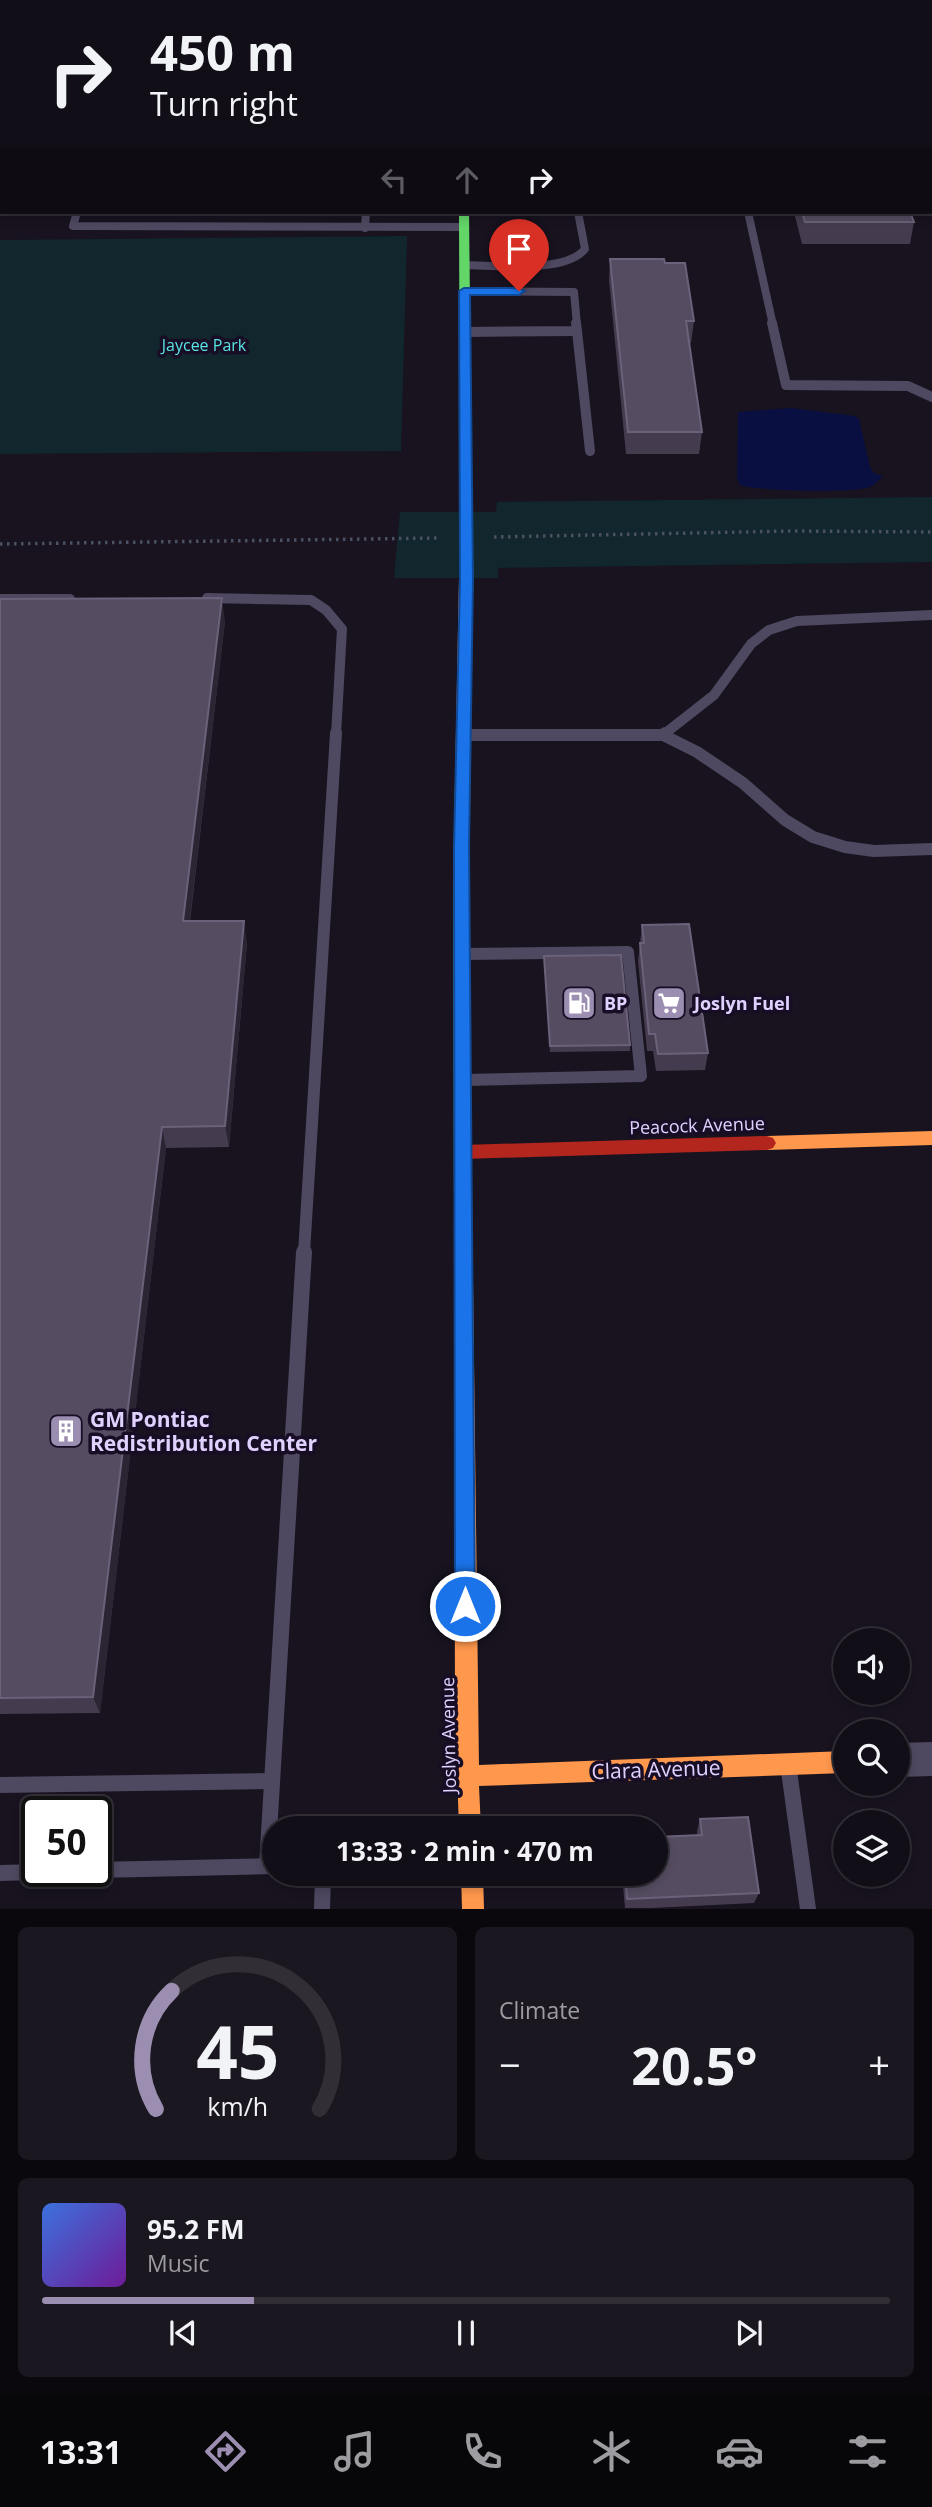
<!DOCTYPE html>
<html lang="en">
<head>
<meta charset="utf-8">
<style>
	:root { --surface:#120e17; --page:#1b1720; --text:#f1f3f6; --muted:#9c9ca1; --line:#312e36; --accent:#9b8eb1 }
	body { margin:0; font-family:"Open Sans",sans-serif; background:var(--page); color:var(--text); height:100vh; display:flex; flex-direction:column; font-size:26px; white-space:nowrap }
	* { box-sizing:border-box; margin:0 }
	p { font-size:23px; color:var(--muted) }
	.icon { flex:none; width:38px; height:38px; fill:none; stroke:currentColor; stroke-width:2; stroke-linecap:round; stroke-linejoin:round }
	.map { position:relative; height:1909px; overflow:hidden }
	.sheet { display:flex; flex-direction:column; gap:18px; padding:18px; background:#0a080d; flex:1 }
	.sheet>* { flex:none }
	.top-card { position:absolute; left:0px; top:0px; width:933px; height:214px; box-shadow:0 4px 10px #0003,0 0 0 2px var(--line); background:#120e17; color:var(--text); overflow:hidden }
	.buttons { position:absolute; left:833px; top:1628px; display:grid; gap:14px }
	.buttons a { display:grid; place-items:center; width:77px; height:77px; border-radius:50%; background:var(--surface); box-shadow:0 4px 10px #0003,0 0 0 2px var(--line); font-size:35px }
	.speed { position:absolute; left:21px; top:1796px; display:flex; gap:14px; font-size:35px; font-weight:700; text-align:center }
	.speed>* { display:grid; place-content:center; width:91px; height:91px; border-radius:50%; background:var(--surface); box-shadow:0 4px 10px #0003,0 0 0 2px var(--line); line-height:1 }
	.speed .limit { border:4px solid #111; border-radius:10px; background:#fff; color:#111 }
	.pin { position:absolute; display:grid; place-items:center; width:60px; height:60px; color:#fff; margin:-72px -30px; border-radius:50% 50% 50% 0; rotate:-45deg; box-shadow:0 0 7px #0007 }
	.pin .icon { rotate:45deg }
	.me { position:absolute; width:77px; margin:-38px; rotate:0deg; stroke-linejoin:round; filter:drop-shadow(0 0 5px #0008) }
	.turn { display:flex; align-items:center; gap:24px; height:147px; padding:0 35px; font-size:32px }
	.turn .icon { width:91px; height:91px; stroke-width:2.5 }
	.turn b { display:block; font-size:49px; line-height:60px }
	.lanes { display:flex; align-items:center; height:66px; padding:0 35px; background:#0003; justify-content:center; gap:35px; direction:ltr }
	.lanes .off { opacity:.35 }
	.big { font-size:52px; font-weight:700; line-height:1.1 }
	.sheet .widget { flex:1; display:flex; flex-direction:column; justify-content:center; gap:10px; min-width:0; padding:0 24px; border-radius:10px; background:var(--page) }
	.sheet .dial { align-items:center; gap:0 }
	.dial svg { height:182px; overflow:visible; fill:none; stroke:var(--line); stroke-width:7; stroke-linecap:round; text-anchor:middle }
	.dial text { fill:var(--text); stroke:none }
	.song { display:flex; align-items:center; gap:21px }
	.cover { width:84px; height:84px; border-radius:10px; background:linear-gradient(135deg,hsl(220 70% 55%),hsl(280 70% 35%)) }
	.played { height:7px; border-radius:4px; background:linear-gradient(90deg,var(--accent) 25%,var(--line) 25%) }
	.keys { display:flex; justify-content:space-around; direction:ltr }
	.heat { display:flex; justify-content:space-between; align-items:center; font-size:38px; direction:ltr }
	.sheet .tiles { flex:1; display:grid; gap:18px; grid-template-columns:1fr 1fr }
	.widget:last-child { grid-column:span 2 }
	.trip { position:absolute; left:262px; top:1816px; width:406px; height:70px; border-radius:35px; background:var(--surface); box-shadow:0 4px 10px #0003,0 0 0 2px var(--line); font-weight:700; line-height:70px; text-align:center }
	.dock { display:flex; height:112px; justify-content:space-around; align-items:center; background:#070609; color:var(--muted) }
	.dock .icon { width:49px; height:49px }
	.dock .current { color:var(--accent) }
	.dock b { font-size:32px; color:var(--text) }
	.map>svg:first-child { display:block }
	.green { fill:#11262d }
	.water { fill:#090f40 }
	.lines { fill:none; stroke-linecap:round; stroke-linejoin:round }
	.path-far1 { stroke:#4a5163; stroke-width:2.5; stroke-dasharray:2.5 3.5; stroke-linecap:butt }
	.path { stroke:#4a5163; stroke-width:3.5; stroke-dasharray:2.5 4.5; stroke-linecap:butt }
	.lane-far3 { stroke:#4e4860; stroke-width:8 }
	.lane-far2 { stroke:#4e4860; stroke-width:10 }
	.lane-far1 { stroke:#4e4860; stroke-width:12 }
	.lane { stroke:#4e4860; stroke-width:16 }
	.street { fill:#4e4860; fill-rule:evenodd }
	.fast { fill:#63d668; fill-rule:evenodd }
	.slow { fill:#ff974d; fill-rule:evenodd }
	.jam { fill:#b3261e; fill-rule:evenodd }
	.slow-bridge { stroke:#ff974d; stroke-width:12 }
	.wall { fill:#443c4e }
	.shaded-wall { fill:#2b2533 }
	.building { fill:#554c61; stroke:#6b617a; stroke-width:2 }
	.route { fill:#1a73e8; stroke:#114b97; stroke-width:2 }
	.labels { text-anchor:middle; dominant-baseline:central; stroke-width:7; stroke-linejoin:round; paint-order:stroke }
	.far-park-label { font-size:16px; fill:#58e4e3; stroke:#170d25 }
	.poi-label { font-size:18px; font-weight:bold; fill:#e1d1ff; stroke:#170d25; text-anchor:start }
	.street-label { font-size:18px; fill:#e1d1ff; stroke:#170d25 }
	.near-poi-label { font-size:21px; font-weight:bold; fill:#e1d1ff; stroke:#170d25; text-anchor:start }
	.near-street-label { font-size:21px; fill:#e1d1ff; stroke:#170d25 }
</style>
</head>
<body>
<div class="map">
<svg width="932" height="1909" viewBox="0 0 932 1909">
	<rect width="100%" height="100%" fill="#18131f"/>
	<g class="green">
		<polygon points="407,236 401,451 0,454 0,240"/>
		<polygon points="932,497 932,562 498,568 498,578 394,578 400,512 496,512 497,502"/>
	</g>
	<path class="water" d="M791,408L855,416L859,419L870,467L874,473L883,476C879,480 875,485 870,487C850,494 763,490 741,486L737,478L738,412Z"/>
	<g class="lines">
		<g class="path-far1">
			<polyline points="484,1 504,0"/>
			<polyline points="182,2 440,1"/>
			<polyline points="504,2 579,0"/>
		</g>
		<g class="path">
			<polyline points="494,537 792,531 932,532"/>
			<polyline points="0,544 440,538"/>
		</g>
		<g class="lane-far3">
			<polyline points="77,212 73,226 464,227"/>
			<polyline points="748,212 773,325"/>
			<polyline points="365,228 366,212"/>
			<path d="M464,265C494,265 565,274 585,249L578,212"/>
			<polyline points="464,291 574,292 577,325"/>
		</g>
		<g class="lane-far2">
			<polyline points="772,323 786,385 908,386 932,397"/>
			<polyline points="577,331 590,451"/>
			<polyline points="465,332 577,331 576,323"/>
			<polyline points="207,598 311,600 326,610 342,629 336,735"/>
			<polyline points="0,599 70,599"/>
			<polyline points="663,735 714,695 751,644 769,630 797,621 932,615"/>
		</g>
		<g class="lane-far1">
			<polyline points="463,735 663,735 697,752 743,783 785,820 813,837 845,847 874,851 932,849"/>
			<polyline points="663,735 665,733"/>
			<polyline points="462,954 628,952 641,1076 466,1080"/>
			<polyline points="304,1253 336,733"/>
		</g>
		<g class="lane">
			<polyline points="789,1771 808,1909"/>
			<polyline points="0,1785 272,1781"/>
			<polyline points="267,1866 304,1252"/>
			<polyline points="96,1870 274,1866"/>
			<polyline points="0,1873 76,1871"/>
			<polyline points="322,1909 323,1874"/>
		</g>
		<polygon class="street" points="932,1742 932,1776 898,1777 898,1743"/>
		<g class="fast">
			<rect x="458" y="0" width="8" height="2"/>
			<polygon points="459,212 469,212 472,491 466,495 460,491"/>
			<polygon points="461,877 469,883 472,1200 469,1205 463,1207 457,1205 454,1200 453,883"/>
		</g>
		<g class="slow">
			<polygon points="466,575 473,579 469,883 461,889 453,883 459,579"/>
			<polygon points="932,1131 932,1145 767,1150 761,1148 758,1143 761,1138 767,1136"/>
			<polygon points="463,1193 469,1195 472,1200 479,1765 845,1751 845,1773 479,1786 481,1829 459,1829 455,1713 454,1200 457,1195"/>
			<polygon points="461,1874 483,1874 484,1909 462,1909"/>
		</g>
		<polygon class="jam" points="767,1136 773,1138 776,1143 773,1148 767,1150 463,1159 457,1157 454,1152 457,1147 463,1145"/>
		<polyline class="slow-bridge" points="466,491 466,579"/>
	</g>
	<g class="wall">
		<polygon points="95,212 343,212 96,214"/>
		<polygon points="794,212 910,212 914,222 910,244 802,244"/>
		<polygon points="610,259 665,263 694,321 691,343 689,343 702,432 699,454 626,454 609,280"/>
		<polygon points="0,599 225,621 190,921 247,943 229,1147 166,1148 100,1713 0,1714"/>
		<polygon points="642,925 708,1053 705,1070 656,1071 653,1051 647,1051 638,961"/>
		<polygon points="544,956 630,1045 630,1051 550,1052"/>
		<polygon points="700,1819 759,1893 754,1903 652,1908 625,1908 622,1874 656,1874 697,1835 697,1831"/>
	</g>
	<g class="shaded-wall">
		<polygon points="222,598 225,621 187,943 183,921"/>
		<polygon points="244,921 247,943 229,1147 225,1126"/>
		<polygon points="162,1127 166,1148 100,1713 93,1697"/>
	</g>
	<g class="building">
		<polygon points="558,0 685,1 685,2 558,2"/>
		<polygon points="802,212 910,212 914,222 805,222"/>
		<polygon points="610,259 664,259 665,263 685,263 694,321 686,321 702,432 628,432"/>
		<polygon points="222,598 183,921 244,921 225,1126 162,1127 93,1697 0,1698 0,599"/>
		<polygon points="689,924 708,1053 658,1054 655,1034 649,1034 640,943 644,943 642,925"/>
		<polygon points="621,955 630,1045 550,1046 544,956"/>
		<polygon points="748,1817 759,1893 627,1899 625,1874 656,1874 656,1837 702,1835 700,1819"/>
	</g>
	<polygon class="route" points="464,288 519,288 525,291 519,295 470,295 473,579 469,847 475,1606 472,1614 465,1616 458,1614 455,1606 454,847 460,579 459,291"/>
	<defs>
		<g id="fuel-square" transform="scale(1.75)"><rect x="-9" y="-9" width="18" height="18" rx="4" fill="#9b8eb1" stroke="#170d25"/><path d="M-5.5-6h7V0h2V4h1.3V-2.5L3-4.5l.8-.8L6-3V5H2.5V1h-1V6h-7ZM-4.2-4.7v3.2H.2V-4.7Z" fill="#fff"/></g>
		<g id="supermarket-square" transform="scale(1.75)"><rect x="-9" y="-9" width="18" height="18" rx="4" fill="#9b8eb1" stroke="#170d25"/><path d="M-6-5.5h2.5l.6 2H6L4.5 2H-2.5L-4.4-4H-6ZM-1.5 3.2a1.3 1.3 0 1 0 .1 0ZM3 3.2a1.3 1.3 0 1 0 .1 0Z" fill="#fff"/></g>
		<g id="building-square" transform="scale(1.75)"><rect x="-9" y="-9" width="18" height="18" rx="4" fill="#9b8eb1" stroke="#170d25"/><path d="M-4-6H4V6H1V3H-1V6H-4ZM-2.5-4.3h1.7v1.8h-1.7ZM.8-4.3h1.7v1.8H.8ZM-2.5-1h1.7V.8h-1.7ZM.8-1h1.7V.8H.8Z" fill="#fff"/></g>
	</defs>
	<g fill-rule="evenodd">
		<use href="#fuel-square" x="579" y="1003"/>
		<use href="#supermarket-square" x="669" y="1003"/>
		<use href="#building-square" x="66" y="1431"/>
	</g>
	<g class="labels">
		<g class="far-park-label">
			<text x="204" y="345">Jaycee Park</text>
		</g>
		<g class="poi-label">
			<text x="604" y="1003">BP</text>
			<text x="694" y="1003">Joslyn Fuel</text>
		</g>
		<g class="street-label">
			<text transform="translate(697 1125) rotate(-2)">Peacock Avenue</text>
			<text transform="translate(448 1735) rotate(-91)">Joslyn Avenue</text>
		</g>
		<g class="near-poi-label">
			<text x="90" y="1419">GM Pontiac<tspan x="90" dy="24">Redistribution Center</tspan></text>
		</g>
		<g class="near-street-label">
			<text transform="translate(656 1769) rotate(-2)">Clara Avenue</text>
		</g>
	</g>
</svg>
<div class="buttons">
<a><svg class="icon" aria-label="sound" viewBox="0 0 24 24"><path d="M4 9h4l5-4v14l-5-4H4zM17 9q2 3 0 6"/></svg></a>
<a><svg class="icon" aria-label="search" viewBox="0 0 24 24"><circle cx="10" cy="10" r="6"/><path d="M15 15l6 6"/></svg></a>
<a><svg class="icon" aria-label="layers" viewBox="0 0 24 24"><path d="M12 4l9 5-9 5-9-5zM3 14l9 5 9-5"/></svg></a>
</div>
<div class="speed"><div class="limit">50</div></div>
<div class="pin" style="left:519px;top:291px;background:#d93025"><svg class="icon" aria-label="arrive" viewBox="0 0 24 24"><path d="M6 21V4h12l-3 4 3 4H6"/></svg></div>
<svg class="me" style="left:465px;top:1606px" viewBox="-20 -20 40 40"><circle r="17" fill="#1a73e8" stroke="#fff" stroke-width="3"/><path d="M0-11L8 9 0 5-8 9z" fill="#fff"/></svg>
<div class="trip">13:33 · 2 min · 470 m</div>
<div class="top-card">
<div class="turn"><svg class="icon" aria-label="right" viewBox="0 0 24 24"><path d="M7 20v-9h11M14 6l5 5-5 5"/></svg><div><b>450 m</b>Turn right</div></div>
<div class="lanes"><svg class="icon off" aria-label="left" viewBox="0 0 24 24"><path d="M17 20v-9H6M10 6l-5 5 5 5"/></svg><svg class="icon off" aria-label="ahead" viewBox="0 0 24 24"><path d="M12 20V5M6 11l6-6 6 6"/></svg><svg class="icon" aria-label="right" viewBox="0 0 24 24"><path d="M7 20v-9h11M14 6l5 5-5 5"/></svg></div>
</div>
</div>
<section class="sheet">
<div class="tiles">
<div class="widget dial"><svg viewBox="0 0 100 80">
<path d="M14 69A42 42 0 1 1 86 69"/>
<path d="M14 69A42 42 0 0 1 21 17" stroke="#9b8eb1"/>
<text x="50" y="56" font-size="32" font-weight="700">45</text>
<text x="50" y="72" font-size="11">km/h</text>
</svg></div>
<div class="widget"><p>Climate</p>
<div class="heat"><a>−</a><b class="big">20.5°</b><a>+</a></div>
</div>
<div class="widget">
<div class="song"><i class="cover"></i><div><b>95.2 FM</b><p>Music</p></div></div>
<div class="played"></div>
<div class="keys"><svg class="icon" aria-label="previous" viewBox="0 0 24 24"><path d="M18 5L8 12l10 7zM5 5v14"/></svg><svg class="icon" aria-label="pause" viewBox="0 0 24 24"><path d="M8 5v14M16 5v14"/></svg><svg class="icon" aria-label="next" viewBox="0 0 24 24"><path d="M6 5l10 7-10 7zM19 5v14"/></svg></div>
</div>
</div>
</section>
<nav class="dock">
<b>13:31</b>
<svg class="icon current" aria-label="directions" viewBox="0 0 24 24"><path d="M12 3l9 9-9 9-9-9zM9 14v-3h6M13 9l2 2-2 2"/></svg>
<svg class="icon" aria-label="music" viewBox="0 0 24 24"><path d="M9 18V5l10-2v13"/><circle cx="6" cy="18" r="3"/><circle cx="16" cy="16" r="3"/></svg>
<svg class="icon" aria-label="phone" viewBox="0 0 24 24"><path d="M5 4h4l2 5-3 2q2 4 5 5l2-3 5 2v4C11 20 4 13 5 4z"/></svg>
<svg class="icon" aria-label="climate" viewBox="0 0 24 24"><path d="M12 3v18M4 7l16 10M4 17L20 7"/></svg>
<svg class="icon" aria-label="car" viewBox="0 0 24 24"><path d="M5 17H2v-5l4-1 3-4h7l3 4 3 1v5h-3M9 17h6M6 11h13"/><circle cx="7" cy="17" r="2"/><circle cx="17" cy="17" r="2"/></svg>
<svg class="icon" aria-label="filters" viewBox="0 0 24 24"><path d="M4 7h16M4 17h16"/><circle cx="9" cy="7" r="2"/><circle cx="15" cy="17" r="2"/></svg>
</nav>
</body>
</html>
